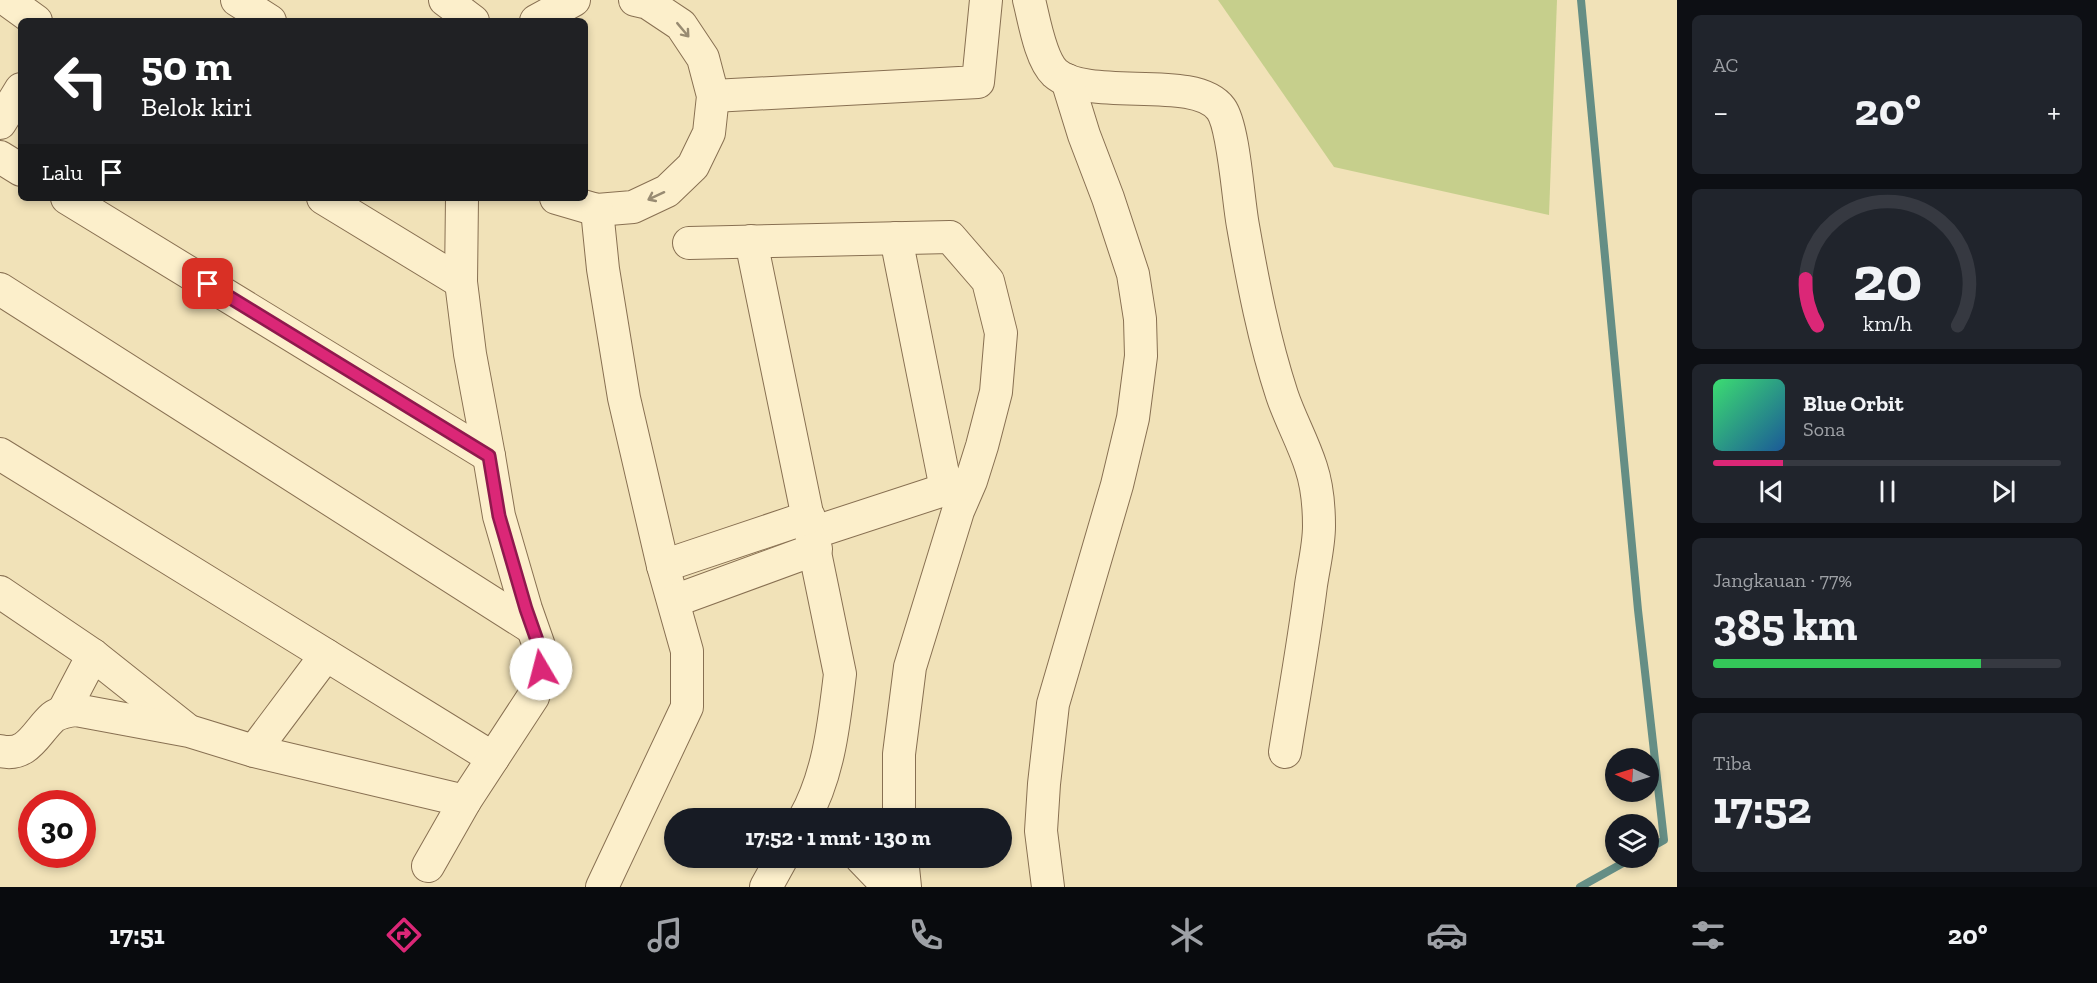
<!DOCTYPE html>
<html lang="id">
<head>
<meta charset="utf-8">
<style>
	:root { --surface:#171b24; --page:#20242c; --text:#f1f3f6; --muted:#9ea1a6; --line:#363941; --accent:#db2777 }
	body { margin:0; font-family:"Zilla Slab",serif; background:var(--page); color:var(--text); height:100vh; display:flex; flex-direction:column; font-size:22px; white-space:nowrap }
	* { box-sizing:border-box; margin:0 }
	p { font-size:20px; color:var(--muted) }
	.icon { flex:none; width:33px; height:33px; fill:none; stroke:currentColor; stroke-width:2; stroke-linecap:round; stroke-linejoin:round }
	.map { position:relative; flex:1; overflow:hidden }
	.panel { display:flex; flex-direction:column; gap:15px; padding:15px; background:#0d0f14; width:420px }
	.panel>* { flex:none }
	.hud { position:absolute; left:18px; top:18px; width:570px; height:183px; border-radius:9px; box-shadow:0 3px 9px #0003; background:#202124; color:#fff; overflow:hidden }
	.needle { width:39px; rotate:274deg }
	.tools { position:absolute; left:1605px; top:748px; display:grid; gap:12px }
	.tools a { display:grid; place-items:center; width:54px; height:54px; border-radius:50%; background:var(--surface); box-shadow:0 3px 9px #0003; font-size:30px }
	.speed { position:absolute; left:18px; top:790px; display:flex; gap:12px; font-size:30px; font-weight:700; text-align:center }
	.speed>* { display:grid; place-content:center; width:78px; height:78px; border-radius:50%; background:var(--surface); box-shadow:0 3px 9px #0003; line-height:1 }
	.speed .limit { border:9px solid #d22; background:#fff; color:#111 }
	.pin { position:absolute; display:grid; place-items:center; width:51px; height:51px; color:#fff; margin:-26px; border-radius:12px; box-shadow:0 3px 9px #0006 }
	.me { position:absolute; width:66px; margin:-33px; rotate:352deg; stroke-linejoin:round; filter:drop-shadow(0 0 4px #0008) }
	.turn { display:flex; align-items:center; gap:21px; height:126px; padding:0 24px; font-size:27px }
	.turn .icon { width:78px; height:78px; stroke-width:2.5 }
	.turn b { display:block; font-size:42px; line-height:51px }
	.then { display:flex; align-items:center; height:57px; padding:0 24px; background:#0003; gap:12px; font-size:22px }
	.big { font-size:45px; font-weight:700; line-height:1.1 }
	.panel .card { flex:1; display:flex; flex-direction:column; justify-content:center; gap:9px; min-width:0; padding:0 21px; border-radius:9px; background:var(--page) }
	.panel .dial { align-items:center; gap:0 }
	.dial svg { height:156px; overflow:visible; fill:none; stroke:var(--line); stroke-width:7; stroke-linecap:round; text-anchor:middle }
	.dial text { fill:var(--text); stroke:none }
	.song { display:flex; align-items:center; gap:18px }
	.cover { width:72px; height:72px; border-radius:9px; background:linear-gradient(135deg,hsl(140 70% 55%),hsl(210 70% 35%)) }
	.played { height:6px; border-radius:3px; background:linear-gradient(90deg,var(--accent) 20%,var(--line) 20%) }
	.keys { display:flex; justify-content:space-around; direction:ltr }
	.heat { display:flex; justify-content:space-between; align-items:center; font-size:33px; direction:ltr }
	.charge { height:9px; border-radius:4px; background:linear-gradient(90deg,#34c759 77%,var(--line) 0) }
	.trip { position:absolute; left:664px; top:808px; width:348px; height:60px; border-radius:30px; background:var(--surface); box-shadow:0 3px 9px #0003; font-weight:700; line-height:60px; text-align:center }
	.menu { display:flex; height:96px; justify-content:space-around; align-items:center; background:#090b0e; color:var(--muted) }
	.menu .icon { width:42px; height:42px }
	.menu .on { color:var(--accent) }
	.menu b { font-size:27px; color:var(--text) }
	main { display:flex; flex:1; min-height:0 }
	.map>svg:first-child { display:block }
	.green { fill:#c6cf8c }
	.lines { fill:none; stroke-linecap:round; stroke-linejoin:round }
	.stream { stroke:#658e85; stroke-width:8 }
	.minor-casing { stroke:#887052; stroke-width:34 }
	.minor { stroke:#fcefcb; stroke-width:32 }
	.oneway { stroke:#988b72 }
	.route-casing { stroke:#8e194d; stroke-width:15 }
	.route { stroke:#db2777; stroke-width:10 }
</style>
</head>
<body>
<main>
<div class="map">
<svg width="1677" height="887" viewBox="0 0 1677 887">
	<rect width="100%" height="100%" fill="#f1e2b8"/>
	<polygon class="green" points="1218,0 1557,0 1549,215 1334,167"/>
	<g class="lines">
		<g class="stream">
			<polyline points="1581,0 1638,610 1664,840 1648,849"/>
			<polyline points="1580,887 1632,858"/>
		</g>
		<g class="minor-casing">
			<g id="minor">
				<polyline points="7,0 36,21"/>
				<polyline points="237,0 270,21"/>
				<polyline points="445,0 473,21"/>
				<path d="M1029,0C1034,19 1040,59 1055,73C1089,103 1195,73 1221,109C1234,127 1238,200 1243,226C1253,283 1264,340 1282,395C1290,419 1303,442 1311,467C1317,485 1319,506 1319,526C1319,545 1314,565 1311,585C1304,641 1294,696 1285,752"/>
				<polyline points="536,21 574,0"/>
				<polyline points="713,96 978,82 986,0"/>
				<polyline points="0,123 21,89"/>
				<polyline points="0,157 21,170"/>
				<polyline points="67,198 489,456"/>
				<polyline points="323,198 461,282"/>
				<polyline points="556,198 597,210 633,207 667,191 693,166 709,133 713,96 703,58 681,25 648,3 635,0"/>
				<polyline points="597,210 603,269 624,398 663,566 687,651 687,707 602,887"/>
				<polyline points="896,238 946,489"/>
				<path d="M751,241L840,674C834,723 829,775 804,819"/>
				<polyline points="689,243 950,237 988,281 1001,333 996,392 982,446 971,481 958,511 910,667 899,754 899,819"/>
				<polyline points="0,289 532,628"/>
				<polyline points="0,454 493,758"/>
				<polyline points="812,533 965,483"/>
				<polyline points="663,566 809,517"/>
				<polyline points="0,592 93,655 185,728"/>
				<polyline points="674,601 816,549"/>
				<polyline points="63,712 93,655"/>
				<path d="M0,751C28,758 36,732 53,717C60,712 68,711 76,710L189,731L254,751L465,801"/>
				<polyline points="254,751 326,655"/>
				<polyline points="861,858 889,887"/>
				<polyline points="902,858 905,887"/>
				<polyline points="428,866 465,801 533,697 541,669 539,646 526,609 499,516 489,456 470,354 461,282 462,198"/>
				<polyline points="766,887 782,858"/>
				<polyline points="1048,887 1041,831 1044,784 1053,704 1117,485 1133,418 1141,356 1140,319 1133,274 1108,198 1084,135 1067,80"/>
			</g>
		</g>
		<use href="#minor" class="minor"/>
	</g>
	<defs><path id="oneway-shaft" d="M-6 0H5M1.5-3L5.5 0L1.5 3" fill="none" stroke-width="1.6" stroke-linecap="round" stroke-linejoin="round" transform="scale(1.5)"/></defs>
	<g class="oneway">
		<use href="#oneway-shaft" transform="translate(683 30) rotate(50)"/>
		<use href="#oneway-shaft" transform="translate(656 196) rotate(155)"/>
	</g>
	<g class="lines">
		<g class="route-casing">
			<polyline id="route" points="208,284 489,456 499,516 526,609 539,646 541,669"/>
		</g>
		<use href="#route" class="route"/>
	</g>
</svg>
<div class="tools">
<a><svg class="needle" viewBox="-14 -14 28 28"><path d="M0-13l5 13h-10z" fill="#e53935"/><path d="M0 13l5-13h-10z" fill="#9ea1a6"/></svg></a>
<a><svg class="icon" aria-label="layers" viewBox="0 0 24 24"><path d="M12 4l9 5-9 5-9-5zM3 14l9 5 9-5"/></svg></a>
</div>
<div class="speed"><div class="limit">30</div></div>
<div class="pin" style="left:208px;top:284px;background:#d93025"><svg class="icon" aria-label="arrive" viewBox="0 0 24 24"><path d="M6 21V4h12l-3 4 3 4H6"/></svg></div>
<svg class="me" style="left:541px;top:669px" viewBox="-20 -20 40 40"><circle r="19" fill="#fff"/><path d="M0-13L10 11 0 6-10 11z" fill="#db2777"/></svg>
<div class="trip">17:52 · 1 mnt · 130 m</div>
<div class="hud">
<div class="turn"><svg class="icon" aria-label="left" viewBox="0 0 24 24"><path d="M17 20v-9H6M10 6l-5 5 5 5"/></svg><div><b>50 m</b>Belok kiri</div></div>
<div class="then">Lalu<svg class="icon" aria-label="arrive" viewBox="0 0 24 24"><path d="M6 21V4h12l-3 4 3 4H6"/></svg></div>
</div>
</div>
<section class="panel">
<div class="card"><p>AC</p>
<div class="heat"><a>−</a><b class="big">20°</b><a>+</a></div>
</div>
<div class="card dial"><svg viewBox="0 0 100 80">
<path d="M14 69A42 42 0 1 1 86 69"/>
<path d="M14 69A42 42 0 0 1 8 45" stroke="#db2777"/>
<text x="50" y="56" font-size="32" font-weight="700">20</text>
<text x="50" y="72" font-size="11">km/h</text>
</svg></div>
<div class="card">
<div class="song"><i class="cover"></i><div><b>Blue Orbit</b><p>Sona</p></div></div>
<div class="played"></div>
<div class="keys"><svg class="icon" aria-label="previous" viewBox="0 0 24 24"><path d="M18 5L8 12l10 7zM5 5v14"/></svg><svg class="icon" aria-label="pause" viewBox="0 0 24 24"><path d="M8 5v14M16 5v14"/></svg><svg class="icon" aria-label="next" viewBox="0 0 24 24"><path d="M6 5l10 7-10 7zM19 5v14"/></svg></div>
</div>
<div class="card"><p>Jangkauan · 77%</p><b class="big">385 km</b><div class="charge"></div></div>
<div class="card"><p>Tiba</p><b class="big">17:52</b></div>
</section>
</main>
<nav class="menu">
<b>17:51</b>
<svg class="icon on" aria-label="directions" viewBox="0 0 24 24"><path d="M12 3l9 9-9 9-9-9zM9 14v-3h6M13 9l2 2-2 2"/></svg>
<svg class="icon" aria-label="music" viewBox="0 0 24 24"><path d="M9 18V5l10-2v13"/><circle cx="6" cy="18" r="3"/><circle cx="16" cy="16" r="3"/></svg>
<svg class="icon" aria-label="phone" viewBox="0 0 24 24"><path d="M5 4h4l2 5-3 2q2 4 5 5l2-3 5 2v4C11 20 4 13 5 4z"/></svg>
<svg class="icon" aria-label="climate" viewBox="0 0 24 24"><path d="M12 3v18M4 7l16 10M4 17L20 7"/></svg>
<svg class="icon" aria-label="car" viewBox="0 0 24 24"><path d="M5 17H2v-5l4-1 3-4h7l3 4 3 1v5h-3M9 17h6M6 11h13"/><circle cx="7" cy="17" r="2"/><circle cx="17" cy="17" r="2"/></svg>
<svg class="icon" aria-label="filters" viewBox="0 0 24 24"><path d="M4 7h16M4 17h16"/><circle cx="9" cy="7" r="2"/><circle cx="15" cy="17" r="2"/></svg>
<b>20°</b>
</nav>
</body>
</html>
